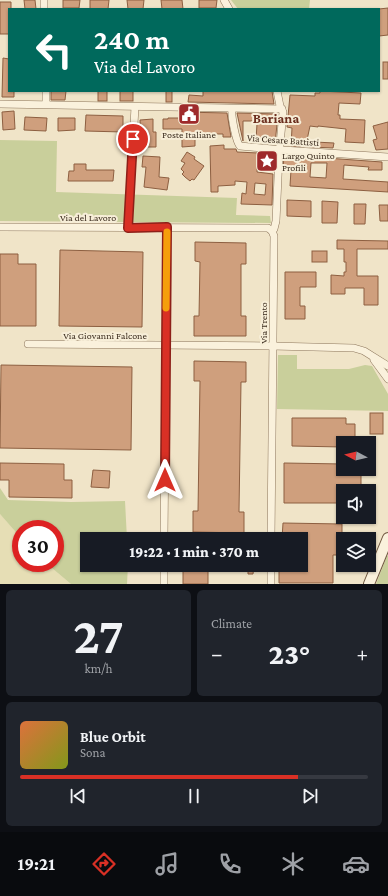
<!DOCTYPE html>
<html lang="en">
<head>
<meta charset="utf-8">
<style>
	:root { --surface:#171b24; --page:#20242c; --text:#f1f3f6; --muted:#9ea1a6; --line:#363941; --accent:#d93025 }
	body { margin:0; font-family:"Crimson Pro",serif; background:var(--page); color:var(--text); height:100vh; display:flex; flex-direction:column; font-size:15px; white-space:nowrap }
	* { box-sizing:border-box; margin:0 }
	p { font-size:13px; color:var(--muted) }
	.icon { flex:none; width:22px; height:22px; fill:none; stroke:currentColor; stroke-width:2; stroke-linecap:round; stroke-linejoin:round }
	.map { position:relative; height:584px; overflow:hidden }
	.details { display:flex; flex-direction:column; gap:6px; padding:6px; background:#0d0f14; flex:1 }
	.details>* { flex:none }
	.hud { position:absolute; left:8px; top:8px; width:372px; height:84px; border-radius:0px; box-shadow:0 1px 3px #0004; background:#00695c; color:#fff; overflow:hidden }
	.needle { width:26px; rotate:277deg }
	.buttons { position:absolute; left:336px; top:436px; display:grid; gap:8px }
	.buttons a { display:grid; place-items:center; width:40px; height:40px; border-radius:0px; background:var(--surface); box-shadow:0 1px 3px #0004; font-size:20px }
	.speed { position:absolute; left:12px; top:520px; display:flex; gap:8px; font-size:20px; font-weight:700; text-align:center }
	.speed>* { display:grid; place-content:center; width:52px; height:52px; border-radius:50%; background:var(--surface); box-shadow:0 1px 3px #0004; line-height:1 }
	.speed .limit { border:6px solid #d22; background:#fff; color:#111 }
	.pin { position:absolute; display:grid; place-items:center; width:34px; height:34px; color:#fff; margin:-17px; border:2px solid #fff; border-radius:50%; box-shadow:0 1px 4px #0007 }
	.me { position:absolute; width:44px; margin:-22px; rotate:0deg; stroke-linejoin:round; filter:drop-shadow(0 0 3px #0008) }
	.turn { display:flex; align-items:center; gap:14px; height:84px; padding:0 20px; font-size:18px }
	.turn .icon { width:52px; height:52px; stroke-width:2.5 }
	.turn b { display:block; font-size:28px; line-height:34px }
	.big { font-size:30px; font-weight:800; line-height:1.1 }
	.details .widget { flex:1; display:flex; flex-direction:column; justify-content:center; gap:6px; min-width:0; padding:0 14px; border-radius:6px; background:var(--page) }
	.details .dial { align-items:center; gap:0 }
	.dial b { font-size:52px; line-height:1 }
	.song { display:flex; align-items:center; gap:12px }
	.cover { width:48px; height:48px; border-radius:6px; background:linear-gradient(135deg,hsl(20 70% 55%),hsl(70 70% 35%)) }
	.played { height:4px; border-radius:2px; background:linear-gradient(90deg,var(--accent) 80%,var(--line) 80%) }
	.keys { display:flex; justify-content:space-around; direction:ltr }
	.heat { display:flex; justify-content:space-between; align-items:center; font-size:22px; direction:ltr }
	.details .tiles { flex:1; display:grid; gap:6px; grid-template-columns:1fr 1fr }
	.widget:last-child { grid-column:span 2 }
	.trip { position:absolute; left:80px; top:532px; width:228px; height:40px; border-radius:0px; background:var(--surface); box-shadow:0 1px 3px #0004; font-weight:800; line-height:40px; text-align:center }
	.dock { display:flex; height:64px; justify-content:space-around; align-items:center; background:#090b0e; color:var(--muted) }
	.dock .icon { width:28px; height:28px }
	.dock .active { color:var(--accent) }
	.dock b { font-size:18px; color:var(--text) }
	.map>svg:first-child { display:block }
	.farmland { fill:#e6deb5 }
	.green { fill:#c9cf9b }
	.building { fill:#cf9f7d; stroke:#8d5f41; fill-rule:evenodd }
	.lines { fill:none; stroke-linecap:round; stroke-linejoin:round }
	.street-casing { stroke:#8d765c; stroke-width:8 }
	.secondary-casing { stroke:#6f573f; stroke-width:12 }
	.street { stroke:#faf1dc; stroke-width:7 }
	.secondary { stroke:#faf1dc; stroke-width:10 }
	.route-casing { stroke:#8d1f18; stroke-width:10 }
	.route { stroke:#d93025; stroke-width:7 }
	.slow { stroke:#f59e0b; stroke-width:7 }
	.labels { text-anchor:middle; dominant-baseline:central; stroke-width:4; stroke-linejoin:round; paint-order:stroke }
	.poi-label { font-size:10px; fill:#3d2e20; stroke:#f7eed8 }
	.street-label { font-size:10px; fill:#3d2e20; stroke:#f7eed8 }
	.district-label { font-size:14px; font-weight:bold; fill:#6b2e1e; stroke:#f7eed8 }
</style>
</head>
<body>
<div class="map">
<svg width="388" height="584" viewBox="0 0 388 584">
	<rect width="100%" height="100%" fill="#f0e4c8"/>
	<polygon class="farmland" points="0,514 21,538 21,563 46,563 71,584 0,584"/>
	<g class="green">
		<polygon points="231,0 310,0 309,9 238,9"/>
		<polygon points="0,140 57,141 56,192 237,198 236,215 270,216 271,223 0,221"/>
		<polygon points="278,355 297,355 297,369 349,369 365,365 372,366 388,394 388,411 277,409"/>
		<polygon points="0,488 8,500 71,502 125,501 127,539 87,539 87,565 128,565 127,584 71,584 46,563 55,563 55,529 21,529 21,538 0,514"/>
		<polygon points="387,556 388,556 388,584 376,584"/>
	</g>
	<g class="building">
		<polygon points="24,0 35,0 36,9 25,9"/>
		<polygon points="63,0 80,0 79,8 63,8"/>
		<polygon points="90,0 109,0 108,9 90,9"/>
		<polygon points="127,0 144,0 143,9 128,9"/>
		<polygon points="161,0 182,0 183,9 162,9"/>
		<polygon points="199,0 217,0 216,8 199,8"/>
		<polygon points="0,2 11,2 11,9 9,9 9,34 0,34"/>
		<polygon points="388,8 388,35 379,36 379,9"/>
		<polygon points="3,58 9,59 9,91 14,91 14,97 2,97"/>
		<rect x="383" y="62" width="5" height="17"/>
		<polygon points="51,91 66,91 65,100 51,100"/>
		<rect x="98" y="91" width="9" height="10"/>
		<rect x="120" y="91" width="13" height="10"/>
		<rect x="166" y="91" width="6" height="11"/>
		<polygon points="203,91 272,91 274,104 188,102 189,95 203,96"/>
		<polygon points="320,91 361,93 360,104 339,103 338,115 340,115 340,119 365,120 364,143 345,142 346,129 318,126 318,127 310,126 307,140 315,142 334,143 333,148 291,146 292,128 287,127 290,95 315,96 315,93 320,93"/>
		<polygon points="14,111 15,129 3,130 2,112"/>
		<polygon points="181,112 227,113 231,137 223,137 223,134 195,134 195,146 182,147 182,129 163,129 163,119 168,119 168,118 181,118"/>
		<polygon points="237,113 278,114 275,144 265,143 265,141 256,140 257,124 256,124 256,121 243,121 243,141"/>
		<polygon points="86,115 123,116 123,132 85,131"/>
		<polygon points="25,117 47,118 46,131 24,130"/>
		<polygon points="58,118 75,118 75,130 58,131"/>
		<polygon points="153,119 153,132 156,132 156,147 141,147 140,120"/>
		<polygon points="388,122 388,149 376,150 373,140 377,139 373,126"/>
		<path d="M224,145V149H236L237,152L258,153L257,172L273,174L272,205L241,204L242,193L246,194L247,182L235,181V185L218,186V192H211L210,146ZM255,183L266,184L265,195L254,194Z"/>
		<polygon points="187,152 195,157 194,159 204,166 194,180 192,179 190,181 185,177 182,174 184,172 181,169 185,163 181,161"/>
		<path d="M284,155L382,162V170H368L369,167L344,165L343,179L388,182V192L290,186L291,170H283ZM311,163H327L326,178L310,177Z"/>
		<polygon points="143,156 160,157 159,177 169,178 167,190 144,187 146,167 142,167"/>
		<polygon points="74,164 86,164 86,170 114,170 113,181 68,181 69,171 74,171"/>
		<polygon points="287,200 311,201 311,217 287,216"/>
		<polygon points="322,201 338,202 337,223 322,223"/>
		<polygon points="354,204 366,204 365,224 354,224"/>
		<polygon points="379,205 388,205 388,221 380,221"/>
		<polygon points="337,240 388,241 388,249 357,249 357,276 378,276 378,305 364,305 364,288 345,288 345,294 331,294 331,275 344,276 344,272 346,272 346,262 344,262 344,249 337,249"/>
		<polygon points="195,242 246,243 246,264 241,264 241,316 246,316 246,336 194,336 194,316 199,316 200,262 195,261"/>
		<polygon points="60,250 143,252 142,327 59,326"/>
		<rect x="312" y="251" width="15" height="11"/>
		<polygon points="0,254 18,254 18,264 36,264 36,326 0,326"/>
		<polygon points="285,272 316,272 316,287 300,287 300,306 305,306 305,319 285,319"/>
		<polygon points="194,361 246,362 246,382 241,382 239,512 244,512 244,533 193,532 193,511 198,511 200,381 194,381"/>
		<polygon points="1,365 132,367 131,450 0,448"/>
		<rect x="370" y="413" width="13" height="21"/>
		<polygon points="292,418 346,418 346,424 355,424 355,438 346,438 346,443 343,443 343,447 292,446"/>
		<polygon points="0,463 64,464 64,480 72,480 72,498 9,497 9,480 0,480"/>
		<polygon points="284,463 343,464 343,469 361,469 361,491 343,491 343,503 284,503"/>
		<polygon points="93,470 110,471 109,488 91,487"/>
		<polygon points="283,523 342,524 342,555 333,555 333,583 279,583 279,565 301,565 301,539 282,539"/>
		<rect x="183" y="565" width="25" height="19"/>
		<polygon points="248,565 254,565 253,574 248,574"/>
	</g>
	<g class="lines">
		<g class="street-casing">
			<g id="street">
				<polyline points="44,0 44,9"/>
				<polyline points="224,0 229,9"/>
				<polyline points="46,91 46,104"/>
				<polyline points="0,104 282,109"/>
				<path d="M232,109C231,116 236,142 240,146L283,150L388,157"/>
				<polyline points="0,227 268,228 272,231"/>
				<polyline points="128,228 135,107"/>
				<polyline points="28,344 272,346 354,348 364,351 388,366"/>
				<polyline points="374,360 388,379"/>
				<polyline points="164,539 167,227"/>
				<polyline points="271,539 274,236 272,231 274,229 276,221 279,155 283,112 280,106 277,91"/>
				<polyline points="164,584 164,565"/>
				<polyline points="271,584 271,565"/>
			</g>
		</g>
		<g class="secondary-casing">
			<polyline id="secondary" points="369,584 388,538"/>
		</g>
		<use href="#street" class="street"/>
		<use href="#secondary" class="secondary"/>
	</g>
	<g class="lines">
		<g class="route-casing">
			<polyline id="route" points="133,139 128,228 167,227 165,480"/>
		</g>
		<use href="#route" class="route"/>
		<polyline class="slow" points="166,308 167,232"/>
	</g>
	<defs>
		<g id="civic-square" transform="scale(1.15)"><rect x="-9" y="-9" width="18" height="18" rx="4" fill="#9e2a2b" stroke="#f7eed8"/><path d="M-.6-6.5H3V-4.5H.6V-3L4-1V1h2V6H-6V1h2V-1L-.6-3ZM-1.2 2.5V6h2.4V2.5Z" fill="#fff"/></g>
		<g id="sight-square" transform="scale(1.15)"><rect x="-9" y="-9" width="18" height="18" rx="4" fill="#9e2a2b" stroke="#f7eed8"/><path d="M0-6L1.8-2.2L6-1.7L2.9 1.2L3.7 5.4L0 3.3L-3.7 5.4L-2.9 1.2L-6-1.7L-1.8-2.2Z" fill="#fff"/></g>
	</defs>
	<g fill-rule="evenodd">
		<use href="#civic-square" x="189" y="114"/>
		<use href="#sight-square" x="267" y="161"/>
	</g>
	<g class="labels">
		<g class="poi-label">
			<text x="189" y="134">Poste Italiane</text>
			<text x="282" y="155" text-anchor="start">Largo Quinto<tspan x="282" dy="12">Profili</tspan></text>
		</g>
		<g class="street-label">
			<text transform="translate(283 140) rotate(4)">Via Cesare Battisti</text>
			<text x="88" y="217">Via del Lavoro</text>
			<text transform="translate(263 323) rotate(-90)">Via Trento</text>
			<text x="105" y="335">Via Giovanni Falcone</text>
		</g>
		<g class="district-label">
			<text x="276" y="118">Bariana</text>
		</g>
	</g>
</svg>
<div class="buttons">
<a><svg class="needle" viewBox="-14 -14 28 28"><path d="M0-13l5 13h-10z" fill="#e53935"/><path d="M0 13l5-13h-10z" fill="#9ea1a6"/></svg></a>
<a><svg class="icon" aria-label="sound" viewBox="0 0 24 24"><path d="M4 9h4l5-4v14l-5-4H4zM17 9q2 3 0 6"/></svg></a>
<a><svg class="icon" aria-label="layers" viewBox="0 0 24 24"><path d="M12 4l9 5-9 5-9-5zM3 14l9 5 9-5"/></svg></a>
</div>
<div class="speed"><div class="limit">30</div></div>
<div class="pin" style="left:133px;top:139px;background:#d93025"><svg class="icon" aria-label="arrive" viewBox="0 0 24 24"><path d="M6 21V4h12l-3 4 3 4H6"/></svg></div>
<svg class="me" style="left:165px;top:480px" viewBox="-20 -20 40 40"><path d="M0-17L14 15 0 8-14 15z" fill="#d93025" stroke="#fff" stroke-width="4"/></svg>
<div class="trip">19:22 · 1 min · 370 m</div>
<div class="hud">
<div class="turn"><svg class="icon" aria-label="left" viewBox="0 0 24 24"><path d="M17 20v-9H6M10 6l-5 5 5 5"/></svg><div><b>240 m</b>Via del Lavoro</div></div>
</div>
</div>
<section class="details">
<div class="tiles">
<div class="widget dial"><b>27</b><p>km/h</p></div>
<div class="widget"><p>Climate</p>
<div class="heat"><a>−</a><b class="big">23°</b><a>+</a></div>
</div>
<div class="widget">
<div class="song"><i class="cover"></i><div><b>Blue Orbit</b><p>Sona</p></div></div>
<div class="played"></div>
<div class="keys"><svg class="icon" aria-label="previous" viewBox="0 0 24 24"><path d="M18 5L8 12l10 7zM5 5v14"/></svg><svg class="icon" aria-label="pause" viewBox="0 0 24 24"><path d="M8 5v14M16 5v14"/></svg><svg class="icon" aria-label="next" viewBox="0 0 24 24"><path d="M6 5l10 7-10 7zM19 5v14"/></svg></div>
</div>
</div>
</section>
<nav class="dock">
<b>19:21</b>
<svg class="icon active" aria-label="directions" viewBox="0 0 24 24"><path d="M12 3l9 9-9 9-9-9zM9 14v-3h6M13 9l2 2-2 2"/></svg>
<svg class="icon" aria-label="music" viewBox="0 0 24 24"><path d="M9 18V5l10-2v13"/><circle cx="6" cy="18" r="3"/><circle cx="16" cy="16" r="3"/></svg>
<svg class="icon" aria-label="phone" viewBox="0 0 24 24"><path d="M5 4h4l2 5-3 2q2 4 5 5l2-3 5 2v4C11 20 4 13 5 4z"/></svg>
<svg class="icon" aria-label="climate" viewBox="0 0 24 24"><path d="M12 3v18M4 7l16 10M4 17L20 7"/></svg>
<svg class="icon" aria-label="car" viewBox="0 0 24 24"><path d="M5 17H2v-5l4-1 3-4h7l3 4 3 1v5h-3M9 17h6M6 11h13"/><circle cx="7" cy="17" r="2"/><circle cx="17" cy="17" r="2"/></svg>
</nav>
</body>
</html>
